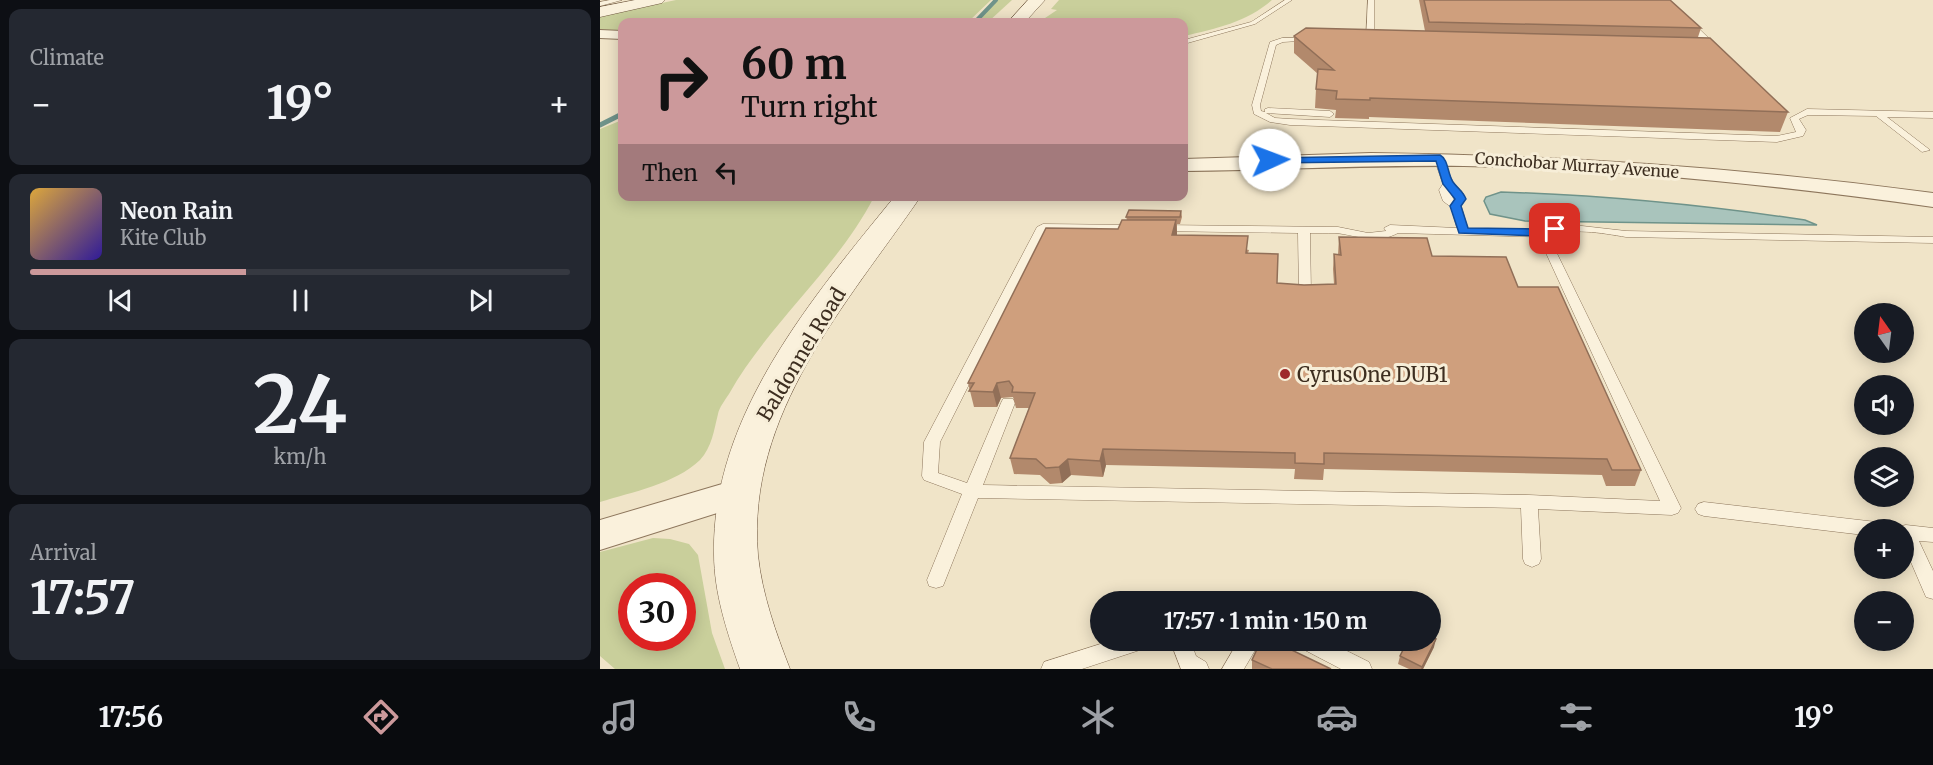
<!DOCTYPE html>
<html lang="en">
<head>
<meta charset="utf-8">
<style>
	:root { --surface:#171b24; --page:#242831; --text:#f1f3f6; --muted:#9ea1a6; --line:#363941; --accent:#cc999b }
	body { margin:0; font-family:Merriweather,serif; background:var(--page); color:var(--text); height:100vh; display:flex; flex-direction:column; font-size:22px; white-space:nowrap }
	* { box-sizing:border-box; margin:0 }
	p { font-size:20px; color:var(--muted) }
	.icon { flex:none; width:33px; height:33px; fill:none; stroke:currentColor; stroke-width:2; stroke-linecap:round; stroke-linejoin:round }
	.map { position:relative; flex:1; overflow:hidden }
	.details { display:flex; flex-direction:column; gap:9px; padding:9px; background:#0d0f14; width:600px }
	.details>* { flex:none }
	.banner { position:absolute; left:18px; top:18px; width:570px; height:183px; border-radius:12px; box-shadow:0 3px 15px #0003; background:#cc999b; color:#111; overflow:hidden }
	.needle { width:39px; rotate:346deg }
	.fabs { position:absolute; left:1254px; top:303px; display:grid; gap:12px }
	.fabs a { display:grid; place-items:center; width:60px; height:60px; border-radius:50%; background:var(--surface); box-shadow:0 3px 15px #0003; font-size:30px }
	.speed { position:absolute; left:18px; top:573px; display:flex; gap:12px; font-size:30px; font-weight:700; text-align:center }
	.speed>* { display:grid; place-content:center; width:78px; height:78px; border-radius:50%; background:var(--surface); box-shadow:0 3px 15px #0003; line-height:1 }
	.speed .limit { border:9px solid #d22; background:#fff; color:#111 }
	.pin { position:absolute; display:grid; place-items:center; width:51px; height:51px; color:#fff; margin:-26px; border-radius:12px; box-shadow:0 3px 9px #0006 }
	.me { position:absolute; width:66px; margin:-33px; rotate:88deg; stroke-linejoin:round; filter:drop-shadow(0 0 4px #0008) }
	.turn { display:flex; align-items:center; gap:21px; height:126px; padding:0 24px; font-size:27px }
	.turn .icon { width:78px; height:78px; stroke-width:2.5 }
	.turn b { display:block; font-size:42px; line-height:51px }
	.then { display:flex; align-items:center; height:57px; padding:0 24px; background:#0003; gap:12px; font-size:22px }
	.big { font-size:45px; font-weight:700; line-height:1.1 }
	.details .widget { flex:1; display:flex; flex-direction:column; justify-content:center; gap:9px; min-width:0; padding:0 21px; border-radius:12px; background:var(--page) }
	.details .dial { align-items:center; gap:0 }
	.dial b { font-size:78px; line-height:1 }
	.song { display:flex; align-items:center; gap:18px }
	.cover { width:72px; height:72px; border-radius:9px; background:linear-gradient(135deg,hsl(40 70% 55%),hsl(250 70% 35%)) }
	.played { height:6px; border-radius:3px; background:linear-gradient(90deg,var(--accent) 40%,var(--line) 40%) }
	.keys { display:flex; justify-content:space-around; direction:ltr }
	.heat { display:flex; justify-content:space-between; align-items:center; font-size:33px; direction:ltr }
	.trip { position:absolute; left:490px; top:591px; width:351px; height:60px; border-radius:30px; background:var(--surface); box-shadow:0 3px 15px #0003; font-weight:700; line-height:60px; text-align:center }
	.menu { display:flex; height:96px; justify-content:space-around; align-items:center; background:#090b0e; color:var(--muted) }
	.menu .icon { width:42px; height:42px }
	.menu .current { color:var(--accent) }
	.menu b { font-size:27px; color:var(--text) }
	main { display:flex; flex:1; min-height:0 }
	.map>svg:first-child { display:block }
	.green { fill:#c9cf9b; fill-rule:evenodd }
	.water { fill:#a9c4bc; stroke:#6f938a; stroke-width:1.5 }
	.lines { fill:none; stroke-linecap:round; stroke-linejoin:round }
	.stream-far1 { stroke:#6f938a; stroke-width:4 }
	.stream { stroke:#6f938a; stroke-width:5 }
	.lane-casing { stroke:#8d765c; stroke-width:1 }
	.street-casing { stroke:#8d765c; stroke-width:2 }
	.secondary-casing { stroke:#6f573f; stroke-width:1 }
	.lane { fill:#faf1dc; fill-rule:evenodd }
	.street { fill:#faf1dc; fill-rule:evenodd }
	.secondary { fill:#faf1dc; fill-rule:evenodd }
	.wall { fill:#b2896c }
	.shaded-wall { fill:#916f58 }
	.building { fill:#cf9f7d; stroke:#916f58; stroke-width:1.5 }
	.route { fill:#1a73e8; stroke:#114b97; stroke-width:1.5 }
	.poi-dot { fill:#9e2a2b; stroke:#f7eed8; stroke-width:2 }
	.labels { text-anchor:middle; dominant-baseline:central; stroke-width:6; stroke-linejoin:round; paint-order:stroke }
	.far-street-label { font-size:16px; fill:#3d2e20; stroke:#f7eed8 }
	.street-label { font-size:20px; fill:#3d2e20; stroke:#f7eed8 }
	.poi-label { font-size:20px; fill:#3d2e20; stroke:#f7eed8; text-anchor:start }
</style>
</head>
<body>
<main>
<section class="details">
<div class="widget"><p>Climate</p>
<div class="heat"><a>−</a><b class="big">19°</b><a>+</a></div>
</div>
<div class="widget">
<div class="song"><i class="cover"></i><div><b>Neon Rain</b><p>Kite Club</p></div></div>
<div class="played"></div>
<div class="keys"><svg class="icon" aria-label="previous" viewBox="0 0 24 24"><path d="M18 5L8 12l10 7zM5 5v14"/></svg><svg class="icon" aria-label="pause" viewBox="0 0 24 24"><path d="M8 5v14M16 5v14"/></svg><svg class="icon" aria-label="next" viewBox="0 0 24 24"><path d="M6 5l10 7-10 7zM19 5v14"/></svg></div>
</div>
<div class="widget dial"><b>24</b><p>km/h</p></div>
<div class="widget"><p>Arrival</p><b class="big">17:57</b></div>
</section>
<div class="map">
<svg width="1333" height="669" viewBox="0 0 1333 669">
	<rect width="100%" height="100%" fill="#f0e4c8"/>
	<g class="green">
		<polygon points="76,0 391,0 368,22 22,22 22,33 0,31 0,16"/>
		<polygon points="397,0 412,0 388,22 375,22"/>
		<path d="M459,0H672C647,22 615,29 584,36V22H439L457,10L451,9Z"/>
		<path d="M22,120V196L274,197C236,270 169,323 129,394C125,400 119,408 118,414C114,430 112,447 100,460C75,484 32,492 0,502V129Z"/>
		<path d="M53,538L70,539L89,544L98,555L112,633L125,669H15L0,656V552ZM82,586V638H32V586Z"/>
	</g>
	<path class="water" d="M901,192C1002,195 1104,205 1205,220L1217,225L925,221L890,214L884,201L886,197Z"/>
	<g class="lines">
		<polyline class="stream-far1" points="371,22 376,21 396,0"/>
		<polyline class="stream" points="0,125 22,114"/>
		<g class="lane-casing">
			<g id="lane">
				<polygon points="10,0 22,0 0,6 0,2"/>
				<polygon points="685,0 692,0 655,24 584,44 584,40 651,22"/>
				<polygon points="768,0 774,0 774,41 770,43 766,41"/>
				<polygon points="1062,0 1069,0 1118,47 1118,51 1110,52 1110,49"/>
				<polygon points="713,37 717,39 715,40 683,42 676,45 660,105 661,111 665,112 665,109 668,108 730,111 734,114 730,117 666,113 675,118 690,119 1177,136 1196,132 1190,118 1207,109 1333,112 1333,118 1287,117 1330,150 1322,152 1276,116 1208,115 1199,119 1206,130 1203,136 1177,142 690,125 670,122 654,114 652,105 670,42 682,38"/>
				<path d="M839,155C848,159 847,172 852,180C856,189 862,187 865,199L861,206L868,229L935,230L960,226H982L1026,231L1333,237V243L1026,237C1002,233 970,227 949,237L1081,508L1078,513L1072,515L938,509L941,559L939,564L932,567L925,564L923,559L921,508L378,498L343,586L336,588L329,586L327,580L362,494L324,480L322,476L324,442L437,227L443,224L536,225L542,228L536,231L447,230L340,442L338,473L367,483L401,403L403,399H413L415,403L383,485L929,495L1060,501L940,240L943,237L798,233C776,245 757,235 735,233C726,233 718,233 710,233L711,294L705,298L699,294L698,233L559,231L553,228L559,225L738,227L768,233L786,231L784,228L790,225L857,228L851,207L843,201L839,190L843,184L834,158ZM849,190L853,192L854,200Z"/>
				<polygon points="1104,502 1285,523 1291,525 1294,530 1264,530 1264,535 1104,516 1098,514 1095,509 1098,504"/>
				<polygon points="1306,525 1333,528 1333,542 1319,541 1333,571 1333,599 1326,597 1304,546 1304,530 1296,530 1298,527"/>
				<polygon points="513,640 555,640 552,646 482,669 441,669 444,662"/>
				<polygon points="570,640 590,640 596,656 606,662 609,669 581,669"/>
				<polygon points="639,640 661,640 644,669 622,669"/>
				<polygon points="694,640 725,640 769,662 772,669 741,669 697,646"/>
			</g>
		</g>
		<g class="street-casing">
			<g id="street">
				<polygon points="0,30 22,31 22,39 0,38"/>
				<path d="M771,153C960,155 1146,168 1333,193V207C1177,185 1021,169 864,166C770,165 677,170 584,171V159Z"/>
				<polygon points="139,479 152,482 157,492 152,502 0,550 0,520"/>
			</g>
		</g>
		<g class="secondary-casing">
			<g id="secondary">
				<polygon points="35,0 65,0 62,3 0,17 0,7"/>
				<polygon points="428,0 445,0 425,22 408,22"/>
				<path d="M295,196H321C247,304 146,414 158,555C162,594 176,633 190,669H140C127,632 114,593 114,554C111,416 213,297 295,196Z"/>
			</g>
		</g>
		<use href="#lane" class="lane"/>
		<use href="#street" class="street"/>
		<use href="#secondary" class="secondary"/>
	</g>
	<g class="wall">
		<polygon points="819,0 1070,0 1101,28 1098,37 1188,112 1180,132 769,117 769,119 735,118 736,110 715,108 716,89 718,74 694,53 694,36 825,31"/>
		<polygon points="581,211 582,217 580,224 577,224 577,235 649,250 648,253 677,283 704,285 734,284 733,269 734,254 738,255 739,237 832,256 918,287 1041,470 1035,486 1006,486 1002,475 724,469 723,480 694,479 695,469 506,465 503,477 471,475 462,483 450,484 440,475 414,474 410,458 429,408 416,408 413,397 401,398 397,407 374,407 368,383 527,220 526,217"/>
		<polygon points="834,647 823,669 809,669 798,664 800,656"/>
		<polygon points="652,660 731,669 652,669"/>
	</g>
	<g class="shaded-wall">
		<polygon points="576,220 577,234 574,249 572,235"/>
		<polygon points="397,383 401,398 397,407 393,392"/>
		<polygon points="503,449 506,465 503,477 500,461"/>
		<polygon points="468,459 471,475 462,483 459,467"/>
		<polygon points="836,639 834,647 823,669 821,669"/>
	</g>
	<g class="building">
		<polygon points="824,0 1070,0 1101,28 829,22"/>
		<polygon points="706,28 1110,38 1188,112 770,98 770,100 736,99 737,91 716,89 718,69 734,70 694,36"/>
		<polygon points="529,210 581,211 580,217 526,217"/>
		<polygon points="522,220 576,220 572,235 648,236 646,253 678,254 677,283 704,285 736,284 734,254 741,255 739,237 827,238 832,256 906,257 918,287 958,287 1041,470 1012,470 1007,459 724,453 724,464 695,463 695,453 503,449 500,461 468,459 459,467 446,468 436,459 410,458 435,393 412,392 413,387 409,381 397,383 393,392 369,391 374,383 368,383 446,228 518,229"/>
		<polygon points="831,637 836,639 822,667 800,656 808,640 831,640"/>
		<polygon points="667,640 671,640 731,669 672,669 652,660 659,645"/>
	</g>
	<path class="route" d="M840,155C849,160 847,173 853,182C858,189 863,191 866,199L861,206L868,228L938,229L955,225L961,229L938,236L859,233L850,206L855,199L843,184L836,161L670,163L666,160L670,158Z"/>
	<circle class="poi-dot" cx="685" cy="374" r="6"/>
	<g class="labels">
		<g class="far-street-label">
			<text transform="translate(977 165) rotate(4)">Conchobar Murray Avenue</text>
		</g>
		<g class="street-label">
			<text transform="translate(201 354) rotate(-59)">Baldonnel Road</text>
		</g>
		<g class="poi-label">
			<text x="697" y="374">CyrusOne DUB1</text>
		</g>
	</g>
</svg>
<div class="fabs">
<a><svg class="needle" viewBox="-14 -14 28 28"><path d="M0-13l5 13h-10z" fill="#e53935"/><path d="M0 13l5-13h-10z" fill="#9ea1a6"/></svg></a>
<a><svg class="icon" aria-label="sound" viewBox="0 0 24 24"><path d="M4 9h4l5-4v14l-5-4H4zM17 9q2 3 0 6"/></svg></a>
<a><svg class="icon" aria-label="layers" viewBox="0 0 24 24"><path d="M12 4l9 5-9 5-9-5zM3 14l9 5 9-5"/></svg></a>
<a>+</a>
<a>−</a>
</div>
<div class="speed"><div class="limit">30</div></div>
<div class="pin" style="left:955px;top:229px;background:#d93025"><svg class="icon" aria-label="arrive" viewBox="0 0 24 24"><path d="M6 21V4h12l-3 4 3 4H6"/></svg></div>
<svg class="me" style="left:670px;top:160px" viewBox="-20 -20 40 40"><circle r="19" fill="#fff"/><path d="M0-13L10 11 0 6-10 11z" fill="#1a73e8"/></svg>
<div class="trip">17:57 · 1 min · 150 m</div>
<div class="banner">
<div class="turn"><svg class="icon" aria-label="right" viewBox="0 0 24 24"><path d="M7 20v-9h11M14 6l5 5-5 5"/></svg><div><b>60 m</b>Turn right</div></div>
<div class="then">Then<svg class="icon" aria-label="left" viewBox="0 0 24 24"><path d="M17 20v-9H6M10 6l-5 5 5 5"/></svg></div>
</div>
</div>
</main>
<nav class="menu">
<b>17:56</b>
<svg class="icon current" aria-label="directions" viewBox="0 0 24 24"><path d="M12 3l9 9-9 9-9-9zM9 14v-3h6M13 9l2 2-2 2"/></svg>
<svg class="icon" aria-label="music" viewBox="0 0 24 24"><path d="M9 18V5l10-2v13"/><circle cx="6" cy="18" r="3"/><circle cx="16" cy="16" r="3"/></svg>
<svg class="icon" aria-label="phone" viewBox="0 0 24 24"><path d="M5 4h4l2 5-3 2q2 4 5 5l2-3 5 2v4C11 20 4 13 5 4z"/></svg>
<svg class="icon" aria-label="climate" viewBox="0 0 24 24"><path d="M12 3v18M4 7l16 10M4 17L20 7"/></svg>
<svg class="icon" aria-label="car" viewBox="0 0 24 24"><path d="M5 17H2v-5l4-1 3-4h7l3 4 3 1v5h-3M9 17h6M6 11h13"/><circle cx="7" cy="17" r="2"/><circle cx="17" cy="17" r="2"/></svg>
<svg class="icon" aria-label="filters" viewBox="0 0 24 24"><path d="M4 7h16M4 17h16"/><circle cx="9" cy="7" r="2"/><circle cx="15" cy="17" r="2"/></svg>
<b>19°</b>
</nav>
</body>
</html>
